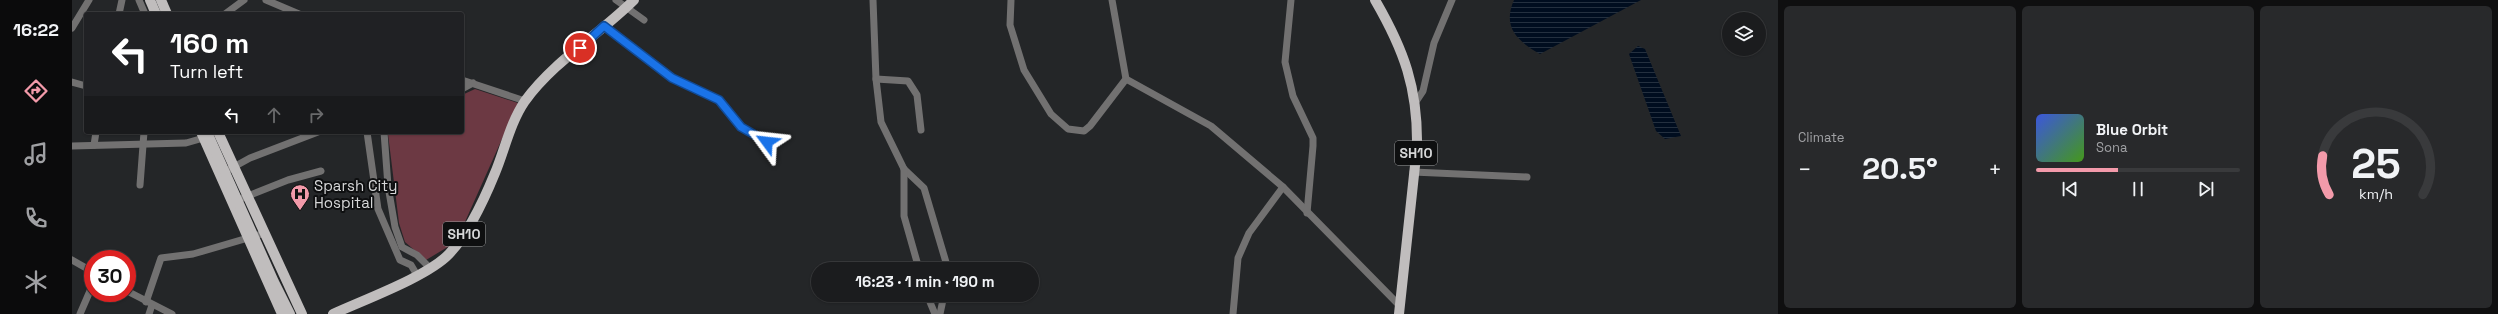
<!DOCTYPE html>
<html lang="en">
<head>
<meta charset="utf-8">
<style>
	:root { --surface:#1b1c1e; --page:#28292b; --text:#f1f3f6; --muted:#a0a1a4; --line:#393a3c; --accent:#f39aaa }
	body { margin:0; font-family:"Space Grotesk",sans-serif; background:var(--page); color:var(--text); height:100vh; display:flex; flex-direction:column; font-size:15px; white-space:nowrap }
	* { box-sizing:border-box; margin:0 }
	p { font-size:13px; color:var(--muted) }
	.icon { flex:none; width:22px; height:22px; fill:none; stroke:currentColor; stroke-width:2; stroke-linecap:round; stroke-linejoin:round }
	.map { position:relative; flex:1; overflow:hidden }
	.panel { display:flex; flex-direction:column; gap:6px; padding:6px; background:#0f0f10; width:720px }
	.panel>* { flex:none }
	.guide { position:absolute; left:12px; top:12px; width:380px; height:122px; border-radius:4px; box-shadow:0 1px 3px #0004,0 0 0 1px var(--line); background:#202124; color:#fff; overflow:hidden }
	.buttons { position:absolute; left:1650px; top:12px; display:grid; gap:8px }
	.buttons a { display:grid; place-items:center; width:44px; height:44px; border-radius:50%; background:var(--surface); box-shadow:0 1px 3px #0004,0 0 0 1px var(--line); font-size:20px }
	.speed { position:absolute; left:12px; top:250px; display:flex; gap:8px; font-size:20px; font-weight:700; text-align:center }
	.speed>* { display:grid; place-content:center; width:52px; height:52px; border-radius:50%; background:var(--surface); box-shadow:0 1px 3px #0004,0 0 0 1px var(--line); line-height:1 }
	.speed .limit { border:6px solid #d22; background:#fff; color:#111 }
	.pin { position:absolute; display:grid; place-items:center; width:34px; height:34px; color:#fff; margin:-17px; border:2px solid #fff; border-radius:50%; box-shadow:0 1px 4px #0007 }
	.me { position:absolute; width:44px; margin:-22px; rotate:300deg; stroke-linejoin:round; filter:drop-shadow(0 0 3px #0008) }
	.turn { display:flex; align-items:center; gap:14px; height:84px; padding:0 20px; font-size:18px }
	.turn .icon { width:52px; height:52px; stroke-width:2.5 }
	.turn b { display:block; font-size:28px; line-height:34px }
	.lanes { display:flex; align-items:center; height:38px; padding:0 20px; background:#0003; justify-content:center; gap:20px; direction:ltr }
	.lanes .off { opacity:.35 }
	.big { font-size:30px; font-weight:700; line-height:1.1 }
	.panel .widget { flex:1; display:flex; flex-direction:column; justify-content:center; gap:6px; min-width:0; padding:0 14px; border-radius:6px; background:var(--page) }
	.panel .dial { align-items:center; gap:0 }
	.dial svg { height:104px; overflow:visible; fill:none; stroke:var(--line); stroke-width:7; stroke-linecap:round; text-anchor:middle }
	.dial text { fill:var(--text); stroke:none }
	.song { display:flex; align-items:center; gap:12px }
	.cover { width:48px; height:48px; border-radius:6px; background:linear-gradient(135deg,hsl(230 70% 55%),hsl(100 70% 35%)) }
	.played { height:4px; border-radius:2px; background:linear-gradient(90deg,var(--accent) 40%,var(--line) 40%) }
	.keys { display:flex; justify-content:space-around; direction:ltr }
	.heat { display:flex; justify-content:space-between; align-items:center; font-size:22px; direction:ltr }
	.panel .tiles { flex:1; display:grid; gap:6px; grid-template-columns:repeat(3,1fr) }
	.trip { position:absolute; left:739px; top:262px; width:228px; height:40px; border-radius:20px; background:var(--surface); box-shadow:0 1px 3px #0004,0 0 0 1px var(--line); font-weight:700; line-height:40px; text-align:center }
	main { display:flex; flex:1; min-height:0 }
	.dock { display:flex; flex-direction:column; width:72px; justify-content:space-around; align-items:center; background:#0b0b0c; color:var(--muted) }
	.dock .icon { width:28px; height:28px }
	.dock .on { color:var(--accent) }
	.dock b { font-size:18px; color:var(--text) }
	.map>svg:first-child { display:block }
	.park { fill:#6c3943 }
	.water { fill:url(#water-rules) }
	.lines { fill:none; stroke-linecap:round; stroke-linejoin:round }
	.minor { stroke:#727171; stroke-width:7 }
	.primary { stroke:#c0bdbd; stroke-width:10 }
	.primary-bridge { stroke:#c0bdbd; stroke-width:10 }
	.route-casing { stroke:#114b97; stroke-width:10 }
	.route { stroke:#1a73e8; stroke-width:7 }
	.labels { text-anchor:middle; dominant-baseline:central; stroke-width:4; stroke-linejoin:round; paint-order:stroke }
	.shield { fill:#0e0f10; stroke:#9a9b9c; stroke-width:1 }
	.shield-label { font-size:14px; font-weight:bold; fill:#d6d7d8 }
	.poi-label { font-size:15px; fill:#d6d7d8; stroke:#0e0f10; text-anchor:start }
</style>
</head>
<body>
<main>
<nav class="dock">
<b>16:22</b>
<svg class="icon on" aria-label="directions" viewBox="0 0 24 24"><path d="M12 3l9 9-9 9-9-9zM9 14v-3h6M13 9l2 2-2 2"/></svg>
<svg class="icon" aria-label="music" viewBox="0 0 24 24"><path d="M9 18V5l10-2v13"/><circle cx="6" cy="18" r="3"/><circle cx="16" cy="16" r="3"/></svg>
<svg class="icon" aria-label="phone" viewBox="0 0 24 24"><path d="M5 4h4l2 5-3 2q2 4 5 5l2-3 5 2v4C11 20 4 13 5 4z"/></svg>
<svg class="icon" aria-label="climate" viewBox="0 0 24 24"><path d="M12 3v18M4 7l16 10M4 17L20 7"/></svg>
</nav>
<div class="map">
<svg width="1706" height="314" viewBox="0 0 1706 314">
	<defs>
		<pattern id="water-rules" width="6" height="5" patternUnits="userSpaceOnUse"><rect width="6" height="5" fill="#000d1f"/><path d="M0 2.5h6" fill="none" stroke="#24303f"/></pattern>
	</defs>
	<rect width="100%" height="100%" fill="#242628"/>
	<polygon class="park" points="403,89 446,103 384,242 354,260 333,242 327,223 316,134 320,132 390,132 390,95"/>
	<g class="water">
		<path d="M1442,0H1569L1468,54C1445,41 1430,27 1442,0Z"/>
		<polygon points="1566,46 1573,49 1609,136 1593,139 1584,131 1557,54"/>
	</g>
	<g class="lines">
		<g class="minor">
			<polyline points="67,0 73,14"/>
			<polyline points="194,0 227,14"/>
			<polyline points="544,0 572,20"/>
			<polyline points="801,0 804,79 809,122 832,169 852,188 876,269"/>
			<polyline points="939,0 938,25 952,70 979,114 996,129 1012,131 1018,126 1054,79 1139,126 1211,187 1327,305"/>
			<polyline points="1040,0 1054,79"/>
			<polyline points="1219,0 1213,62 1221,96 1241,138 1241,146 1235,213"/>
			<polyline points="47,14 50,0"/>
			<polyline points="153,14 172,0"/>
			<polyline points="532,26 600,78 647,100 669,127 695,142"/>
			<polyline points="0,28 17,0"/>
			<polyline points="804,79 836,81 845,95 849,130"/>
			<polyline points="390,80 453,101"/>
			<polyline points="0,82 14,86"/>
			<polyline points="390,89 401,83"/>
			<polyline points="1343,103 1351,91 1362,43 1380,0"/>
			<polyline points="295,132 306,209 328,260 339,265 345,275"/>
			<polyline points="312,132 316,186 323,227 330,247 345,255 358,268"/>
			<polyline points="22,145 24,132"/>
			<polyline points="0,146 114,143 135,137"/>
			<polyline points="158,169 178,158 246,132"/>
			<polyline points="832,169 832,216 847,269"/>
			<polyline points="1341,172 1455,177"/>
			<polyline points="68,185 72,132"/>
			<polyline points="171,198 216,180 249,171"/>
			<polyline points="0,260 21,272"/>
			<polyline points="55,291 100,314"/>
			<polyline points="855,295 863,314"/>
			<polyline points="74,302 89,258 121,254 193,233"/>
			<polyline points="8,314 21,284"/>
			<polyline points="77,314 80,305"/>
			<polyline points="868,314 872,295"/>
			<polyline points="1161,314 1166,258 1177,233 1211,187"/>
		</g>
		<g class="primary">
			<polyline points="78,0 84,14"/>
			<polyline points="89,0 95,14"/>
			<path d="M1303,0C1332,50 1346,88 1345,147L1327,314"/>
			<polyline points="129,132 210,314"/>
			<polyline points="146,132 230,314"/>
			<path d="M261,314C291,300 355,277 377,254C397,233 412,200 423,173C433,149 438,123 453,101C482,61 528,34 562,0"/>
		</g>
		<polyline class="primary-bridge" points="135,132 202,282 218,314"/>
	</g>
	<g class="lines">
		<g class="route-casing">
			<polyline id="route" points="508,48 532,26 600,78 647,100 669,127 695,142"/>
		</g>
		<use href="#route" class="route"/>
	</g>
	<defs>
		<g id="hospital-pin" transform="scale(1)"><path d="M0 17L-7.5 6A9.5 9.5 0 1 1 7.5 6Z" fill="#f39aaa" stroke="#0e0f10"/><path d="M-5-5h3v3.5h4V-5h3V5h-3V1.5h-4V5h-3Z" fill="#111"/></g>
	</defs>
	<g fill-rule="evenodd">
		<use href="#hospital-pin" x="228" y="194"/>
	</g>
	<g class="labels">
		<g class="shield">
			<rect x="1323" y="141" width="42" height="24" rx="3"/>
			<rect x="371" y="222" width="42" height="24" rx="3"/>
		</g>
		<g class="shield-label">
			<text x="1344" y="153">SH10</text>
			<text x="392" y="234">SH10</text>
		</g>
		<g class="poi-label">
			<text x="242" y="185">Sparsh City<tspan x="242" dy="17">Hospital</tspan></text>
		</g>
	</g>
</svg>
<div class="buttons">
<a><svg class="icon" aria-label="layers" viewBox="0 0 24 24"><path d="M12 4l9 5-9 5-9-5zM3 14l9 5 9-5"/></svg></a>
</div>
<div class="speed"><div class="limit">30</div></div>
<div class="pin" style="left:508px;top:48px;background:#d93025"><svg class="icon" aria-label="arrive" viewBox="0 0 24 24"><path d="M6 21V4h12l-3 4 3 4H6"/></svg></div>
<svg class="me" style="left:695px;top:142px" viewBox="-20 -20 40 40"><path d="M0-17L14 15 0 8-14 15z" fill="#1a73e8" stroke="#fff" stroke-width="4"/></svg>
<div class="trip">16:23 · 1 min · 190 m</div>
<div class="guide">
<div class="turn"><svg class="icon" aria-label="left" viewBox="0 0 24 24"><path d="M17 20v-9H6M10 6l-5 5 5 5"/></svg><div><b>160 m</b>Turn left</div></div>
<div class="lanes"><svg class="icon" aria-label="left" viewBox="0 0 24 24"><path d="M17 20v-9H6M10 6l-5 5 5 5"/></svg><svg class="icon off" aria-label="ahead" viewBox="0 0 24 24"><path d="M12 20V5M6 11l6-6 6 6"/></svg><svg class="icon off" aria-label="right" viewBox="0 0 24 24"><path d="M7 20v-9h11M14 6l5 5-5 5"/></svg></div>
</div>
</div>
<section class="panel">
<div class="tiles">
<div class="widget"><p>Climate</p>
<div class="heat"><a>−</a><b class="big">20.5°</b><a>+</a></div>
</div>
<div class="widget">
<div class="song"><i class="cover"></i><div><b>Blue Orbit</b><p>Sona</p></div></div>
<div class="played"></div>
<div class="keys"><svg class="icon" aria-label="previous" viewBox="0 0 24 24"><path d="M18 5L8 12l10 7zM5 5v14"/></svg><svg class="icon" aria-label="pause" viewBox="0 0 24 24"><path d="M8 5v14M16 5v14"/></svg><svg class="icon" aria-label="next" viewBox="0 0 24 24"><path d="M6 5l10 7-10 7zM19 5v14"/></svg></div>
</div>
<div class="widget dial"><svg viewBox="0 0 100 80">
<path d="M14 69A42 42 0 1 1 86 69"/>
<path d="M14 69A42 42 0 0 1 9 39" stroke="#f39aaa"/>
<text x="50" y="56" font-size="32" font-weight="700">25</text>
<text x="50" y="72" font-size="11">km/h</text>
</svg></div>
</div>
</section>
</main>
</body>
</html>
